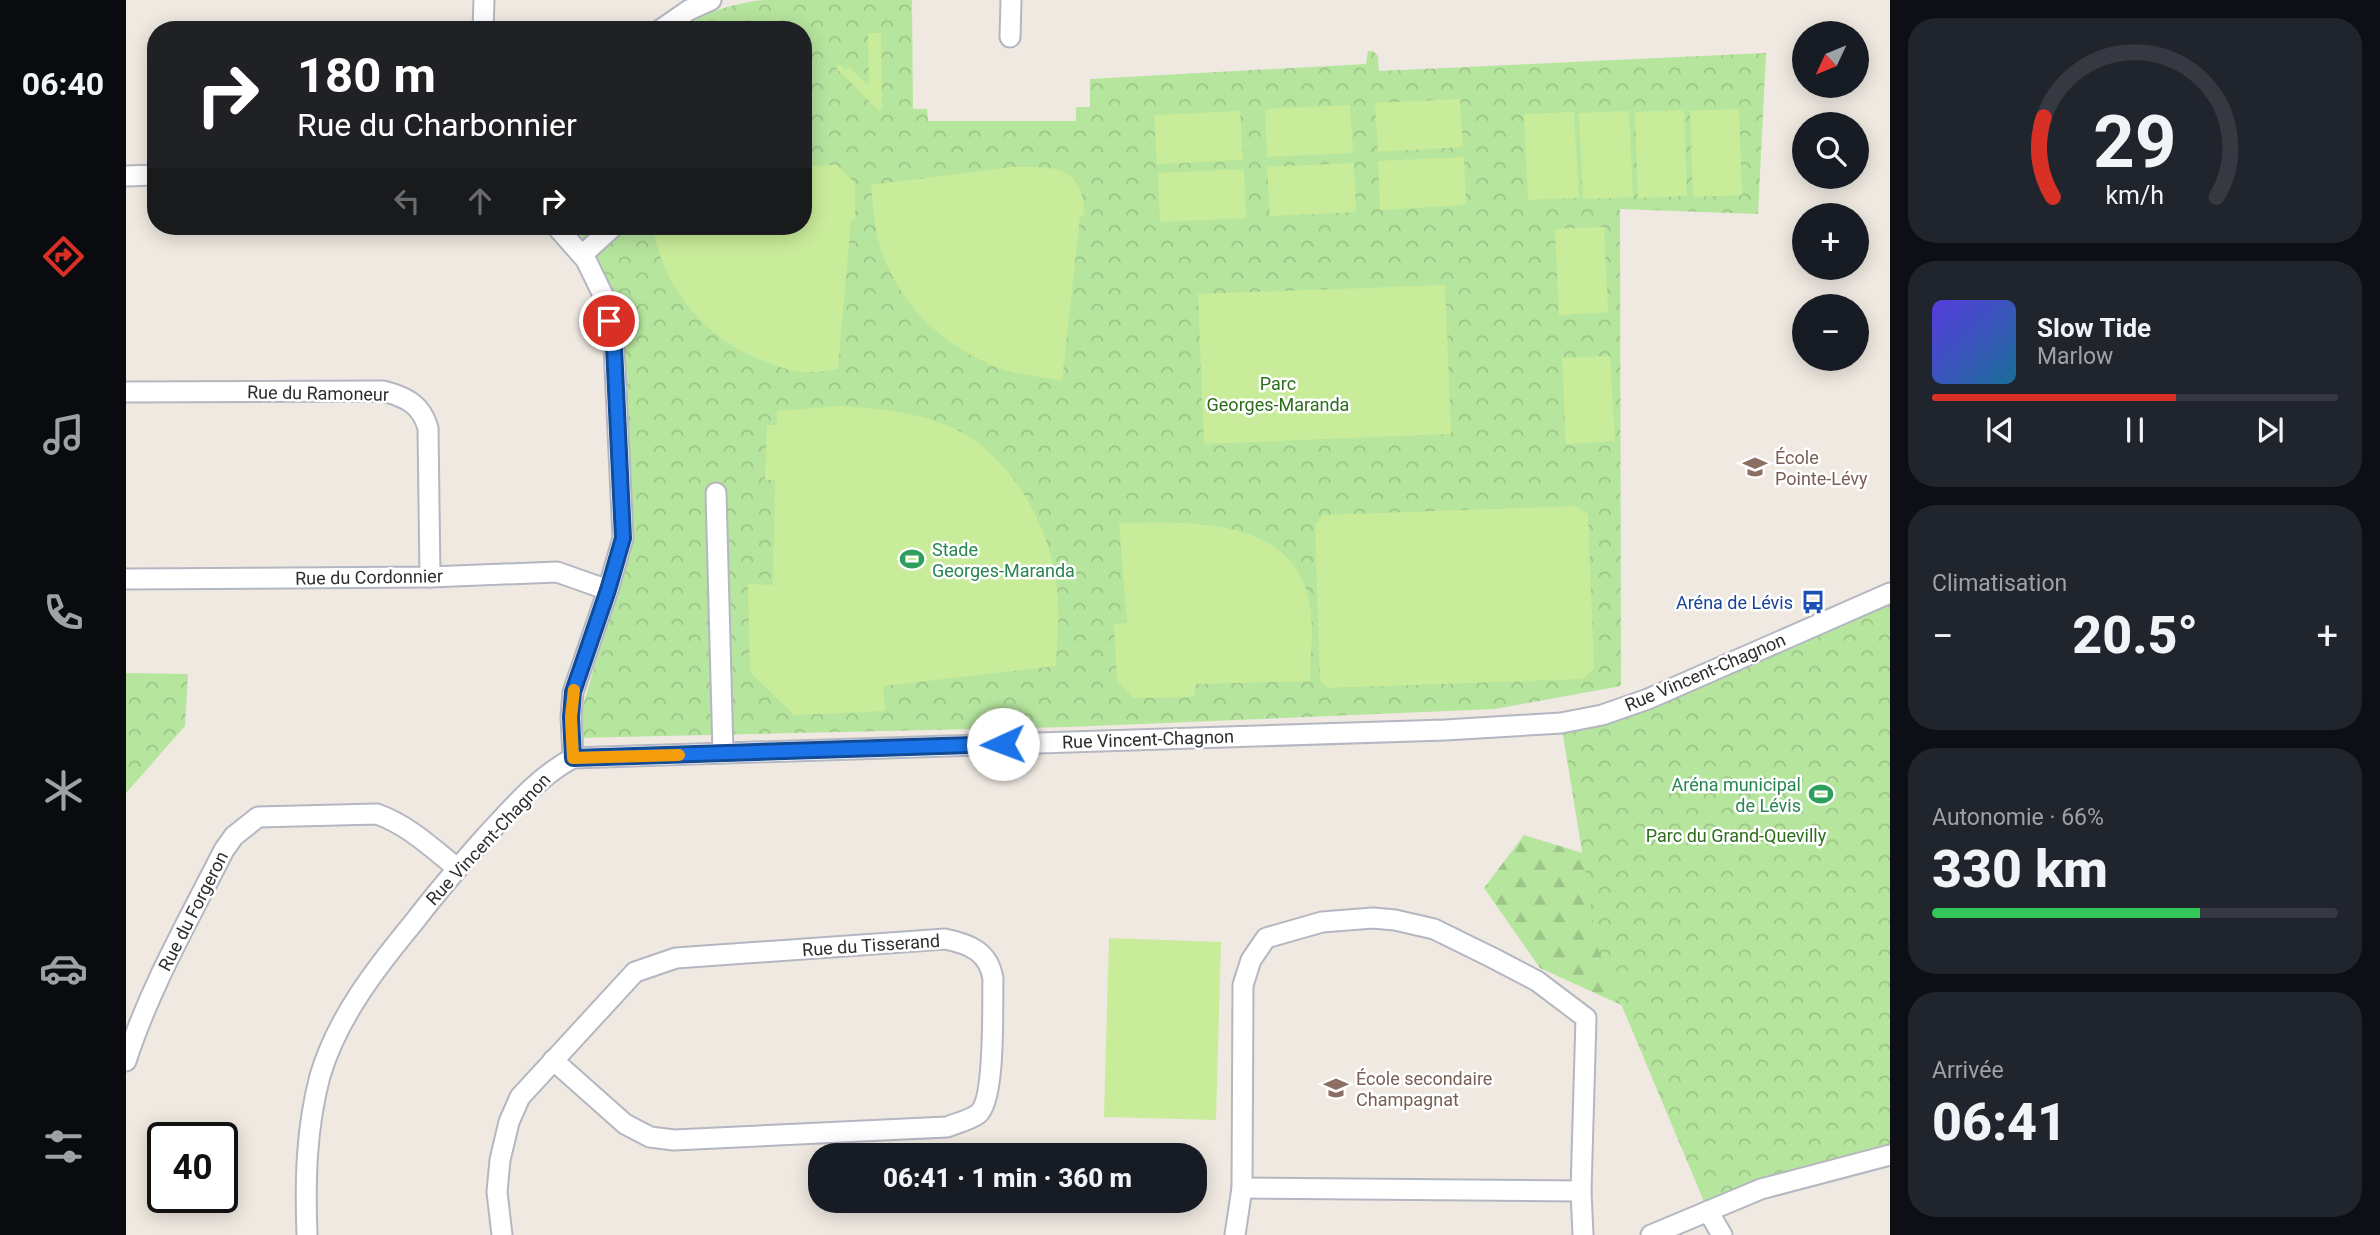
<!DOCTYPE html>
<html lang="fr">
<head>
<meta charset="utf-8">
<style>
	:root { --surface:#171b24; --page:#20242c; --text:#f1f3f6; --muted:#9ea1a6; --line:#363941; --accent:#d93025 }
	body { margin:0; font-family:Roboto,sans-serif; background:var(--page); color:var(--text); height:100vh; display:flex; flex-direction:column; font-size:26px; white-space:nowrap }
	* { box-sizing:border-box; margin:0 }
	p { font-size:23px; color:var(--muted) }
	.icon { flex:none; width:38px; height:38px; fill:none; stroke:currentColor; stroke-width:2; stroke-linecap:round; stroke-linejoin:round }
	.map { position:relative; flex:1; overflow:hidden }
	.details { display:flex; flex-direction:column; gap:18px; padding:18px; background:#0d0f14; width:490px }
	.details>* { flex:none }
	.hud { position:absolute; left:21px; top:21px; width:665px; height:214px; border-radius:28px; box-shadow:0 4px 18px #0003; background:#202124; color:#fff; overflow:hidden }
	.needle { width:46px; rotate:226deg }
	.tools { position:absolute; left:1666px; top:21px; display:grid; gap:14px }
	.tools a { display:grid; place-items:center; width:77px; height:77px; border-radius:50%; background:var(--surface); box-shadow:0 4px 18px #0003; font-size:35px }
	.speed { position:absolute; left:21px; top:1122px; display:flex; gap:14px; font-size:35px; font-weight:700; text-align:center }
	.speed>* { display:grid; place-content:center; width:91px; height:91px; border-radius:50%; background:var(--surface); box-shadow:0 4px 18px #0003; line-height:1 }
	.speed .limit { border:4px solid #111; border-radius:10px; background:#fff; color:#111 }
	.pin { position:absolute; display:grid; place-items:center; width:60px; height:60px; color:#fff; margin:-30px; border:4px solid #fff; border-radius:50%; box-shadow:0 2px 7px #0007 }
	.me { position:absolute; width:77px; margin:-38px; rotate:268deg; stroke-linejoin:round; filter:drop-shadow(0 0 5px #0008) }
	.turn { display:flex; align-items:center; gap:24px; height:147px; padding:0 35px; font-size:32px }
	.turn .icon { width:91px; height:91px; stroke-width:2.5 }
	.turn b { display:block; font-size:49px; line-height:60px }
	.lanes { display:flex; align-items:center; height:66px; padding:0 35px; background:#0003; justify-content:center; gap:35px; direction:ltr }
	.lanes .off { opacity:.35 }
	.big { font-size:52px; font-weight:800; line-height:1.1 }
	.details .card { flex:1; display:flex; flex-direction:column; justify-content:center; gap:10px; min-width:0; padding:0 24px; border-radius:28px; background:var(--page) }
	.details .dial { align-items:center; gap:0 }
	.dial svg { height:182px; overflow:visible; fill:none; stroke:var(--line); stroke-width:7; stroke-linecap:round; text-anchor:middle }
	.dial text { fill:var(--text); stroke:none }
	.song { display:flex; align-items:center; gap:21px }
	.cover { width:84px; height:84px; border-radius:10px; background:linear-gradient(135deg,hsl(250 70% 55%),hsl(200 70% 35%)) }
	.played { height:7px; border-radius:4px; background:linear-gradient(90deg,var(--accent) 60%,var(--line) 60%) }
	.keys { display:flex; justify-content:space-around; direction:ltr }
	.heat { display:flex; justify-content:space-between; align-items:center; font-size:38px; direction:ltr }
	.charge { height:10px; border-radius:5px; background:linear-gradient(90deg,#34c759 66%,var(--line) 0) }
	.trip { position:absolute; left:682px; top:1143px; width:399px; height:70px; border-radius:28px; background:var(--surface); box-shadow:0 4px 18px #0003; font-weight:800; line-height:70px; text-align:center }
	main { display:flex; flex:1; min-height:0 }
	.dock { display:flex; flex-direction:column; width:126px; justify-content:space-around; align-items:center; background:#090b0e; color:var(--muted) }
	.dock .icon { width:49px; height:49px }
	.dock .on { color:var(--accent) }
	.dock b { font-size:32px; color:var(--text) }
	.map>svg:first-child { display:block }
	.forest { fill:url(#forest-firs) }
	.park { fill:url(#park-crowns) }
	.pitch { fill:#c9ec9a }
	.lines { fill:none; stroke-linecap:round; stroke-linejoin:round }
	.minor-casing { stroke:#b4b7c1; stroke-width:23 }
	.minor { stroke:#fff; stroke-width:19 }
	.route-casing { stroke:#114b97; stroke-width:18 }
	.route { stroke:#1a73e8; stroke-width:12 }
	.slow { stroke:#f59e0b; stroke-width:12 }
	.labels { text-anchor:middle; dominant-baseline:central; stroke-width:5; stroke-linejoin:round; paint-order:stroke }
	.park-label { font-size:18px; fill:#2c6e1b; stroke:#fff }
	.street-label { font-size:18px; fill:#2e2e2e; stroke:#fff }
	.education-label { font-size:18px; fill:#785e54; stroke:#fff; text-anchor:start }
	.leisure-label { font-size:18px; fill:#27864d; stroke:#fff; text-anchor:start }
	.transit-label { font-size:18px; fill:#164399; stroke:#fff; text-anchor:end }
</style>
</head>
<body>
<main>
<nav class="dock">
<b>06:40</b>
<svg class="icon on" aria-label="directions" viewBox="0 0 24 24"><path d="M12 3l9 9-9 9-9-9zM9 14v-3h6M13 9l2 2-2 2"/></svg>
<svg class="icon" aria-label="music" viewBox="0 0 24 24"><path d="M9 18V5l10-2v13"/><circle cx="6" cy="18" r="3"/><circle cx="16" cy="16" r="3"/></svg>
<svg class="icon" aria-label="phone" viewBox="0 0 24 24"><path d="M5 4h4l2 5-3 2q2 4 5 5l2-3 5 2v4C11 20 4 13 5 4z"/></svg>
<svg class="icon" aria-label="climate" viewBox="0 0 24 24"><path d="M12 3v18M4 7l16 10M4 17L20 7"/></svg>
<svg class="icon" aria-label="car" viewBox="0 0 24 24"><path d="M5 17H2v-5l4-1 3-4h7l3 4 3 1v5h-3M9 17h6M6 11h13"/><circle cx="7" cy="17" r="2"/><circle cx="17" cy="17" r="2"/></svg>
<svg class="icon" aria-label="filters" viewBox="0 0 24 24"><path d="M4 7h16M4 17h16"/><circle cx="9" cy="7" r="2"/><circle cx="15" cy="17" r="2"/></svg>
</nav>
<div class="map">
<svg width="1764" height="1235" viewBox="0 0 1764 1235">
	<defs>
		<pattern id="forest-firs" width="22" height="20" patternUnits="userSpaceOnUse" patternTransform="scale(1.75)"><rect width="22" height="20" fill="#b6e59e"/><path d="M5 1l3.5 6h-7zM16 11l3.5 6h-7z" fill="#9dc588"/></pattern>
		<pattern id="park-crowns" width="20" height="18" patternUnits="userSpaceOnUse" patternTransform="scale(1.75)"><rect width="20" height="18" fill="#b6e59e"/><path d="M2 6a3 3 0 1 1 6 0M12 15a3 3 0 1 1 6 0" fill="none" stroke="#9dc588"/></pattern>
	</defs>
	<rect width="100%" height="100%" fill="#efe9e1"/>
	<polygon class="forest" points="1398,835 1525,874 1537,1024 1414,968 1358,888"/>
	<g class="park">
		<path d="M634,0H786L787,109H801L802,121H950V107H964V79L1240,64L1242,51H1247L1252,56L1253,71L1640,53L1632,214L1494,209L1495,686L1369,709L942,727L448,738L504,541L497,328L465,248L447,226H677V30H555C579,11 605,5 634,0Z"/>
		<polygon points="1764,593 1764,1155 1582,1211 1472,949 1435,723 1467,717"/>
		<polygon points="0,673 62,674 59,726 0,793"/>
	</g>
	<g class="pitch">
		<polygon points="742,33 755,33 756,109 753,111 710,68 713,64 720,70 723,67 743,86"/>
		<polygon points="1334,99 1337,147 1252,152 1249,103"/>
		<polygon points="1224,105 1227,153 1141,157 1139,109"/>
		<polygon points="1613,109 1616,195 1567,197 1564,111"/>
		<polygon points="1558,110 1561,196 1512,198 1509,112"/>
		<polygon points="1114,111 1117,160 1031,164 1028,115"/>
		<polygon points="1503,111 1507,197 1457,199 1453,113"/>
		<polygon points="1448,112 1453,198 1402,200 1398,114"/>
		<polygon points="1338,157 1340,205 1254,210 1252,161"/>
		<polygon points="1228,163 1230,212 1144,216 1141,167"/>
		<path d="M711,165L729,183V220H725L712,369C703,370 694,372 685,372C671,373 656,368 643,363C583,343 536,289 527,226H677V166Z"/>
		<path d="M887,167C929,167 956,164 959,215L954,216L936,381C916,377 892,375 873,368C818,347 773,305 755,249C748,228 747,206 745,185Z"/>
		<polygon points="1118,169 1120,218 1034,222 1032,173"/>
		<polygon points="1478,227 1482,312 1433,315 1429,229"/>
		<polygon points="1319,285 1325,434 1078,444 1072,294"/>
		<polygon points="1484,356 1489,441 1440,444 1436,358"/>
		<path d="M715,406C752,408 790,412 825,427C881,452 919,517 929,575C935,605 931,637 930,666L757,686L759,711L668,715L624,672L622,584L647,585L649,480H639L641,425H651V411Z"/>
		<polygon points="1449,506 1462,514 1468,669 1456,679 1202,688 1194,681 1189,525 1197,515"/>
		<path d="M993,523C1064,522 1169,515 1184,606C1188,630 1184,657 1184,681L1069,684L1068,697L1008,698L991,681L988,624L1001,623Z"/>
		<polygon points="983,938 1095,942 1090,1120 978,1117"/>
	</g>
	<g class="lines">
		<g class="minor-casing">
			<g id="minor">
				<polyline points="357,30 358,0"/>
				<polyline points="534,30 563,10 585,0"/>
				<polyline points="884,37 885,0"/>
				<polyline points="0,176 30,175"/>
				<polyline points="430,226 460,260 477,295 488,347 497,538 482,590 447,692 445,717 447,758"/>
				<polyline points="456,255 488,226"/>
				<path d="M0,392L257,391C280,397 295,404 302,428L304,577"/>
				<polyline points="590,493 597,753"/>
				<polyline points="0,579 304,577 431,572 482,590"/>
				<path d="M0,1061C24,987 63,919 98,850L108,836L132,817L251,814C282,825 306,848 331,868"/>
				<polyline points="1116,1188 1455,1191"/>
				<polyline points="1582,1211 1596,1235"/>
				<path d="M181,1235C179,1181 180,1129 194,1076C211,1018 250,968 288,922C311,892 335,864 360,836C387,807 412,777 447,758L1319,730L1435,723L1476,715L1522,699L1764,593"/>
				<path d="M376,1235L371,1192L374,1160L383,1122L394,1097L509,972L550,958L819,939C844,944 863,952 867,979C866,1005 870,1100 852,1114C844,1120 831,1123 821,1127L548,1140L524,1137L499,1124L427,1060"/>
				<polyline points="1109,1235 1116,1188 1117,985 1125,960 1140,938 1196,922 1247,918 1269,920 1308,929 1367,958 1411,981 1460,1018 1455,1191 1457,1235"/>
				<polyline points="1525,1235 1635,1189 1764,1155"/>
			</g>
		</g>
		<use href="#minor" class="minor"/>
	</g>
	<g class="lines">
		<g class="route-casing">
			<polyline id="route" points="483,321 488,347 497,538 482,590 447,692 445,717 447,758 877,744"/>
		</g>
		<use href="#route" class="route"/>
		<polyline class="slow" points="448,690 445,717 447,758 553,755"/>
	</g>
	<defs>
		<g id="school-bare" transform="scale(1.89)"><path d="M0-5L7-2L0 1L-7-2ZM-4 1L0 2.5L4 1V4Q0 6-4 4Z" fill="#8d6e63" stroke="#fff" stroke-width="2.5" paint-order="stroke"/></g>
		<g id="stadium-bare" transform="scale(1.89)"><path d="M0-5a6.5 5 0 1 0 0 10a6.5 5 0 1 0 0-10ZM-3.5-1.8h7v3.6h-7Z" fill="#2e9e5b" stroke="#fff" stroke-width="2.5" paint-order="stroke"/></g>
		<g id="bus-bare" transform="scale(1.89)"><path d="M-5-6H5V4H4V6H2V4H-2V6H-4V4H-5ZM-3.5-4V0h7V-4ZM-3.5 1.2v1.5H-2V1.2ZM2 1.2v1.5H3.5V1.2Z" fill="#1a4fb4" stroke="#fff" stroke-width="2.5" paint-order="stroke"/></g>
	</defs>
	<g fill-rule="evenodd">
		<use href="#school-bare" x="1629" y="467"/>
		<use href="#stadium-bare" x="786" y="559"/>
		<use href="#bus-bare" x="1687" y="602"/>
		<use href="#stadium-bare" x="1695" y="794"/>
		<use href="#school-bare" x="1210" y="1088"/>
	</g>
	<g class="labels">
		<g class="park-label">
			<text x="1152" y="383">Parc<tspan x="1152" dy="21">Georges-Maranda</tspan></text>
			<text x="1610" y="835">Parc du Grand-Quevilly</text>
		</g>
		<g class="street-label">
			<text transform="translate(192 393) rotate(1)">Rue du Ramoneur</text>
			<text transform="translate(243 577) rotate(-1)">Rue du Cordonnier</text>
			<text transform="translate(1579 672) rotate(-23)">Rue Vincent-Chagnon</text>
			<text transform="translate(1022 739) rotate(-2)">Rue Vincent-Chagnon</text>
			<text transform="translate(362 839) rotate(-47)">Rue Vincent-Chagnon</text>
			<text transform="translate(67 911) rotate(-63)">Rue du Forgeron</text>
			<text transform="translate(745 945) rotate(-4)">Rue du Tisserand</text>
		</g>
		<g class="education-label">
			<text x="1649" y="457">École<tspan x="1649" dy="21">Pointe-Lévy</tspan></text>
			<text x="1230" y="1078">École secondaire<tspan x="1230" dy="21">Champagnat</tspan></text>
		</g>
		<g class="leisure-label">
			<text x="806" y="549">Stade<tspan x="806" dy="21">Georges-Maranda</tspan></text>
			<text x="1675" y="784" text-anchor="end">Aréna municipal<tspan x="1675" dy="21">de Lévis</tspan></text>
		</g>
		<g class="transit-label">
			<text x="1667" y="602">Aréna de Lévis</text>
		</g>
	</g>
</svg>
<div class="tools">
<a><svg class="needle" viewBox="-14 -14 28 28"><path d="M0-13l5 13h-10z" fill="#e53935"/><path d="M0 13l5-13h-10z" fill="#9ea1a6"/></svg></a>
<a><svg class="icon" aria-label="search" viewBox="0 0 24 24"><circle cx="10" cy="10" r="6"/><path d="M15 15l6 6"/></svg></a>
<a>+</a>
<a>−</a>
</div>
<div class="speed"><div class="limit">40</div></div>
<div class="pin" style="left:483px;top:321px;background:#d93025"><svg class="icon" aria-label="arrive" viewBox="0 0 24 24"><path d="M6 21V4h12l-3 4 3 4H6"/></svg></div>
<svg class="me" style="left:877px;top:744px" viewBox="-20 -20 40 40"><circle r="19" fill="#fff"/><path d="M0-13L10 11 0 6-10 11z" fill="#1a73e8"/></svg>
<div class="trip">06:41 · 1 min · 360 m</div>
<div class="hud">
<div class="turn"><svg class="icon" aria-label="right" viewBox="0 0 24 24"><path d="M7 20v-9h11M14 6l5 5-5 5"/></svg><div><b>180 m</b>Rue du Charbonnier</div></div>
<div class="lanes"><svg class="icon off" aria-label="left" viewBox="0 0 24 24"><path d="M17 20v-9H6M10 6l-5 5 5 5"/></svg><svg class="icon off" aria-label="ahead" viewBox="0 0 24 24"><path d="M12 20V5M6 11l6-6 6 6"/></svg><svg class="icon" aria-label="right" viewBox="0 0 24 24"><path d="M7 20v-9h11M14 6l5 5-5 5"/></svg></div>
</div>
</div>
<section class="details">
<div class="card dial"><svg viewBox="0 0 100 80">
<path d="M14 69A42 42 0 1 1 86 69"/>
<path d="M14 69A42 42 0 0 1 10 34" stroke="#d93025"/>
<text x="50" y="56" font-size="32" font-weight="700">29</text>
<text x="50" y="72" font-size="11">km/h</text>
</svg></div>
<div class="card">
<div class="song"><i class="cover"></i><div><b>Slow Tide</b><p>Marlow</p></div></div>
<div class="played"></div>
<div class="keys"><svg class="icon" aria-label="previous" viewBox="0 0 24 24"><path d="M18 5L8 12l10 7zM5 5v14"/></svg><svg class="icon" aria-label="pause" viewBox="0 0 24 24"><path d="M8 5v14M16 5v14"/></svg><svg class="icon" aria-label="next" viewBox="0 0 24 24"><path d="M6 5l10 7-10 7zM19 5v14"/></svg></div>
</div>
<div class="card"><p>Climatisation</p>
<div class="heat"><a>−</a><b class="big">20.5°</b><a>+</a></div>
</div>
<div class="card"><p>Autonomie · 66%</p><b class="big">330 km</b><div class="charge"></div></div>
<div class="card"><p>Arrivée</p><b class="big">06:41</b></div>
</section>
</main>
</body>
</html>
